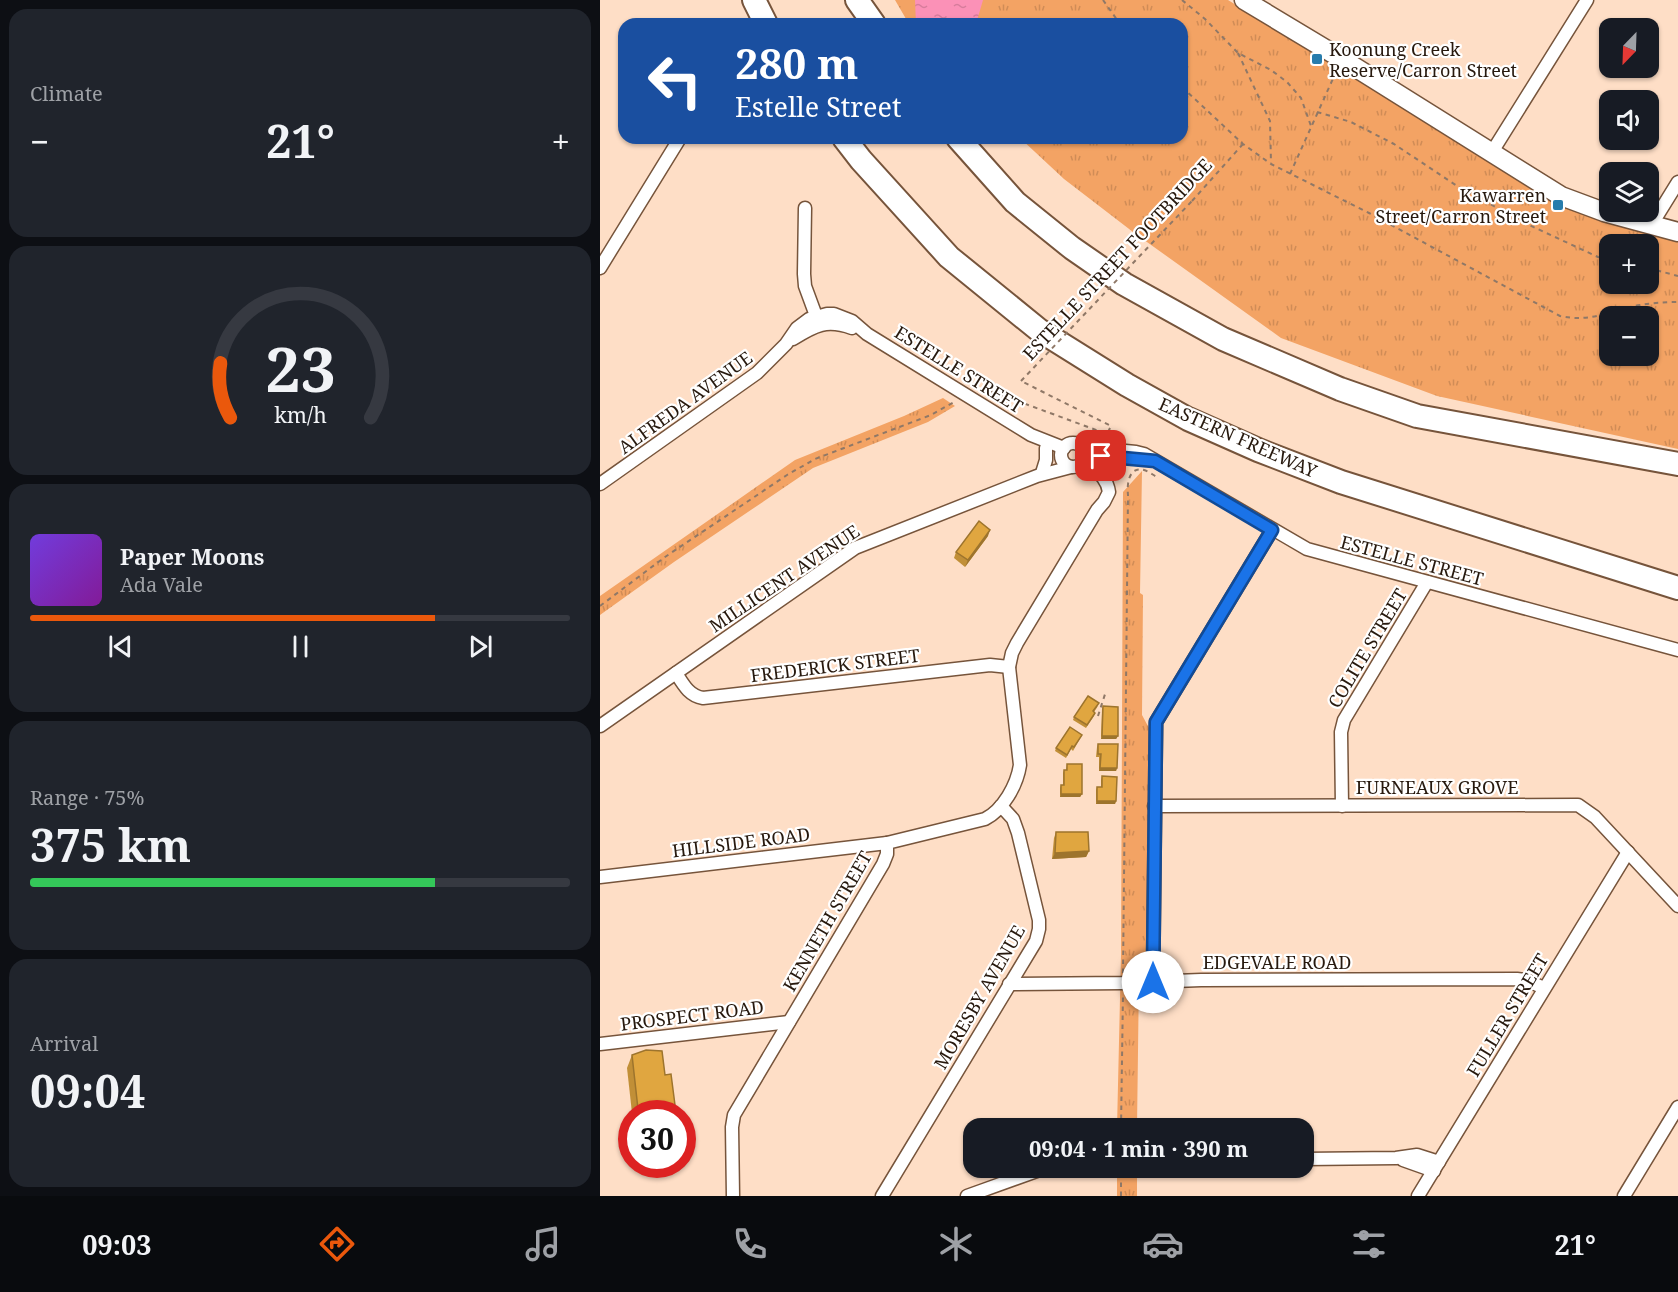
<!DOCTYPE html>
<html lang="en">
<head>
<meta charset="utf-8">
<style>
	:root { --surface:#171b24; --page:#20242c; --text:#f1f3f6; --muted:#9ea1a6; --line:#363941; --accent:#ea580c }
	body { margin:0; font-family:"Noto Serif",serif; background:var(--page); color:var(--text); height:100vh; display:flex; flex-direction:column; font-size:22px; white-space:nowrap }
	* { box-sizing:border-box; margin:0 }
	p { font-size:20px; color:var(--muted) }
	.icon { flex:none; width:33px; height:33px; fill:none; stroke:currentColor; stroke-width:2; stroke-linecap:round; stroke-linejoin:round }
	.map { position:relative; flex:1; overflow:hidden }
	.details { display:flex; flex-direction:column; gap:9px; padding:9px; background:#0d0f14; width:600px }
	.details>* { flex:none }
	.guide { position:absolute; left:18px; top:18px; width:570px; height:126px; border-radius:18px; box-shadow:0 2px 4px #0004; background:#1a4fa0; color:#fff; overflow:hidden }
	.needle { width:39px; rotate:203deg }
	.controls { position:absolute; left:999px; top:18px; display:grid; gap:12px }
	.controls a { display:grid; place-items:center; width:60px; height:60px; border-radius:12px; background:var(--surface); box-shadow:0 2px 4px #0004; font-size:30px }
	.speed { position:absolute; left:18px; top:1100px; display:flex; gap:12px; font-size:30px; font-weight:700; text-align:center }
	.speed>* { display:grid; place-content:center; width:78px; height:78px; border-radius:50%; background:var(--surface); box-shadow:0 2px 4px #0004; line-height:1 }
	.speed .limit { border:9px solid #d22; background:#fff; color:#111 }
	.pin { position:absolute; display:grid; place-items:center; width:51px; height:51px; color:#fff; margin:-26px; border-radius:12px; box-shadow:0 3px 9px #0006 }
	.me { position:absolute; width:66px; margin:-33px; rotate:0deg; stroke-linejoin:round; filter:drop-shadow(0 0 4px #0008) }
	.turn { display:flex; align-items:center; gap:21px; height:126px; padding:0 18px; font-size:27px }
	.turn .icon { width:78px; height:78px; stroke-width:2.5 }
	.turn b { display:block; font-size:42px; line-height:51px }
	.big { font-size:45px; font-weight:700; line-height:1.1 }
	.details .card { flex:1; display:flex; flex-direction:column; justify-content:center; gap:9px; min-width:0; padding:0 21px; border-radius:18px; background:var(--page) }
	.details .dial { align-items:center; gap:0 }
	.dial svg { height:156px; overflow:visible; fill:none; stroke:var(--line); stroke-width:7; stroke-linecap:round; text-anchor:middle }
	.dial text { fill:var(--text); stroke:none }
	.song { display:flex; align-items:center; gap:18px }
	.cover { width:72px; height:72px; border-radius:9px; background:linear-gradient(135deg,hsl(260 70% 55%),hsl(290 70% 35%)) }
	.played { height:6px; border-radius:3px; background:linear-gradient(90deg,var(--accent) 75%,var(--line) 75%) }
	.keys { display:flex; justify-content:space-around; direction:ltr }
	.heat { display:flex; justify-content:space-between; align-items:center; font-size:33px; direction:ltr }
	.charge { height:9px; border-radius:4px; background:linear-gradient(90deg,#34c759 75%,var(--line) 0) }
	.trip { position:absolute; left:363px; top:1118px; width:351px; height:60px; border-radius:18px; background:var(--surface); box-shadow:0 2px 4px #0004; font-weight:700; line-height:60px; text-align:center }
	.dock { display:flex; height:96px; justify-content:space-around; align-items:center; background:#090b0e; color:var(--muted) }
	.dock .icon { width:42px; height:42px }
	.dock .on { color:var(--accent) }
	.dock b { font-size:27px; color:var(--text) }
	main { display:flex; flex:1; min-height:0 }
	.map>svg:first-child { display:block }
	.grass { fill:url(#grass-tufts); fill-rule:evenodd }
	.water { fill:url(#water-ripples) }
	.lines { fill:none; stroke-linecap:round; stroke-linejoin:round }
	.street-casing { stroke:#76543b; stroke-width:15 }
	.secondary-casing { stroke:#76543b; stroke-width:21 }
	.highway-casing { stroke:#76543b; stroke-width:26 }
	.path { stroke:#8f7867; stroke-width:2; stroke-dasharray:4.5 4.5; stroke-linecap:butt }
	.street { stroke:#fff; stroke-width:12 }
	.secondary { stroke:#fff; stroke-width:18 }
	.highway { stroke:#fff; stroke-width:22 }
	.path-bridge { stroke:#8f7867; stroke-width:2; stroke-dasharray:4.5 4.5; stroke-linecap:butt }
	.wall { fill:#c18f37 }
	.shaded-wall { fill:#9d742d }
	.building { fill:#e0a640; stroke:#9d742d; stroke-width:1.5 }
	.route-casing { stroke:#114b97; stroke-width:15 }
	.route { stroke:#1a73e8; stroke-width:10 }
	.poi-dot { fill:#277cac; stroke:#fff; stroke-width:2 }
	.labels { text-anchor:middle; dominant-baseline:central; stroke-width:4.5; stroke-linejoin:round; paint-order:stroke }
	.poi-label { font-size:18px; fill:#27190e; stroke:#fff; text-anchor:start }
	.street-label { font-size:18px; fill:#27190e; stroke:#fff }
</style>
</head>
<body>
<main>
<section class="details">
<div class="card"><p>Climate</p>
<div class="heat"><a>−</a><b class="big">21°</b><a>+</a></div>
</div>
<div class="card dial"><svg viewBox="0 0 100 80">
<path d="M14 69A42 42 0 1 1 86 69"/>
<path d="M14 69A42 42 0 0 1 9 41" stroke="#ea580c"/>
<text x="50" y="56" font-size="32" font-weight="700">23</text>
<text x="50" y="72" font-size="11">km/h</text>
</svg></div>
<div class="card">
<div class="song"><i class="cover"></i><div><b>Paper Moons</b><p>Ada Vale</p></div></div>
<div class="played"></div>
<div class="keys"><svg class="icon" aria-label="previous" viewBox="0 0 24 24"><path d="M18 5L8 12l10 7zM5 5v14"/></svg><svg class="icon" aria-label="pause" viewBox="0 0 24 24"><path d="M8 5v14M16 5v14"/></svg><svg class="icon" aria-label="next" viewBox="0 0 24 24"><path d="M6 5l10 7-10 7zM19 5v14"/></svg></div>
</div>
<div class="card"><p>Range · 75%</p><b class="big">375 km</b><div class="charge"></div></div>
<div class="card"><p>Arrival</p><b class="big">09:04</b></div>
</section>
<div class="map">
<svg width="1078" height="1196" viewBox="0 0 1078 1196">
	<defs>
		<pattern id="grass-tufts" width="24" height="20" patternUnits="userSpaceOnUse" patternTransform="scale(1.5)"><rect width="24" height="20" fill="#f3a364"/><path d="M3 7l-1-3M5 7V3M7 7l1-3M15 17l-1-3M17 17v-4M19 17l1-3" fill="none" stroke="#d08c56"/></pattern>
		<pattern id="water-ripples" width="26" height="14" patternUnits="userSpaceOnUse" patternTransform="scale(1.5)"><rect width="26" height="14" fill="#fb91b7"/><path d="M2 4q2-2 4 0t4 0M15 11q2-2 4 0t4 0" fill="none" stroke="#d77c9c"/></pattern>
	</defs>
	<rect width="100%" height="100%" fill="#fedec6"/>
	<g class="grass">
		<path d="M295,0H628L960,204L993,217L1078,242V449L837,396L681,338L533,232L464,179L420,138H582V24H309ZM1010,244H1048V284H1010ZM1010,316H1048V356H1010Z"/>
		<polygon points="343,398 355,406 328,422 213,468 74,562 0,615 0,596 195,460 304,416"/>
		<polygon points="542,471 540,593 543,595 542,715 549,728 547,958 545,968 539,975 537,1128 517,1128 521,955 523,492"/>
		<rect x="517" y="1167" width="20" height="29"/>
	</g>
	<polygon class="water" points="315,0 383,0 376,24 316,24"/>
	<g class="lines">
		<g class="street-casing">
			<g id="street">
				<polyline points="892,152 987,0"/>
				<polyline points="205,208 204,274 205,286 219,324"/>
				<polyline points="1052,224 1078,182"/>
				<polyline points="0,268 80,138"/>
				<path d="M193,339C215,325 227,319 252,328"/>
				<circle cx="473" cy="455" r="12"/>
				<polyline points="483,447 536,452 544,454 707,549 1078,650"/>
				<polyline points="442,473 446,460 446,448"/>
				<polyline points="506,481 510,465 521,457"/>
				<polyline points="0,484 157,373 186,344 197,328 209,319 227,314 234,314 252,321 267,334 431,435 464,448"/>
				<path d="M76,673C83,684 89,696 103,698L390,665L409,667"/>
				<polyline points="0,726 255,548 437,476 471,467"/>
				<polyline points="554,806 978,805 995,817 1078,906"/>
				<polyline points="742,806 741,732 744,720 827,582"/>
				<polyline points="0,877 287,843"/>
				<polyline points="553,982 556,722 672,530"/>
				<polyline points="409,984 522,983 601,980 917,979 926,980 944,988"/>
				<polyline points="0,1044 189,1022"/>
				<polyline points="704,1159 796,1158 817,1155 839,1162"/>
				<polyline points="803,1160 834,1171"/>
				<path d="M133,1196L132,1127L134,1115L283,864L287,854V843L385,819C403,810 417,785 420,765L409,667L412,653L417,643L497,510L504,502L509,492C507,477 495,470 485,460"/>
				<polyline points="282,1196 436,941 439,929 439,920 418,833 413,819 401,806"/>
				<polyline points="367,1196 448,1167"/>
				<polyline points="818,1196 1028,852"/>
				<polyline points="1024,1196 1078,1107"/>
			</g>
		</g>
		<g class="secondary-casing">
			<polyline id="secondary" points="644,0 742,59 961,196 1004,212 1078,232"/>
		</g>
		<g class="highway-casing">
			<g id="highway">
				<polyline points="154,0 166,24"/>
				<polyline points="257,0 274,24"/>
				<polyline points="244,138 261,160 349,257 439,330 527,385 588,419 658,450 741,482 1078,588"/>
				<polyline points="358,138 415,202 472,248 524,284 623,339 740,389 817,416 1078,464"/>
			</g>
		</g>
		<g class="path">
			<polyline points="503,0 520,24"/>
			<polyline points="582,0 605,19 638,53 671,70 687,82 701,98 711,126"/>
			<polyline points="638,53 670,121 671,163"/>
			<path d="M582,87L643,144L671,164L769,213L960,316C993,323 1009,310 1040,305C1052,303 1065,302 1078,302"/>
			<polyline points="717,112 751,122 794,144 857,186 927,224 998,257 1010,259"/>
			<polyline points="690,174 736,72"/>
			<polyline points="592,201 643,144"/>
			<polyline points="1048,268 1078,276"/>
			<polyline points="374,385 507,434 511,426 421,381"/>
			<polyline points="0,606 65,557 187,475 215,459 331,415 354,402"/>
			<polyline points="498,716 506,691"/>
			<path d="M523,973L528,495C527,485 528,466 544,470C548,471 553,475 557,477L558,476"/>
			<polyline points="521,1128 523,993"/>
			<polyline points="521,1196 521,1167"/>
		</g>
		<use href="#street" class="street"/>
		<use href="#secondary" class="secondary"/>
		<use href="#highway" class="highway"/>
		<polyline class="path-bridge" points="421,381 592,201"/>
	</g>
	<g class="wall">
		<polygon points="388,536 365,567 354,558 356,552"/>
		<polygon points="498,706 494,712 495,713 494,716 486,728 473,720 474,717"/>
		<polygon points="503,706 518,736 516,739 501,739 502,709"/>
		<polygon points="482,735 473,751 471,749 466,758 455,751 456,748"/>
		<polygon points="498,744 517,768 516,771 499,771 499,757 496,757 497,747"/>
		<polygon points="467,764 482,794 480,797 460,797 460,788 461,785 463,785 463,773 464,770 466,770"/>
		<polygon points="502,776 516,801 515,804 496,804 496,790 497,787 501,787 501,780"/>
		<polygon points="456,832 489,851 486,857 452,859 454,838"/>
		<polygon points="32,1055 65,1075 75,1105 72,1113 32,1113 27,1068"/>
	</g>
	<g class="shaded-wall">
		<polygon points="390,530 388,536 365,567 368,560"/>
		<polygon points="502,736 518,736 516,739 501,739"/>
		<polygon points="500,768 517,768 516,771 499,771"/>
		<polygon points="461,794 482,794 480,797 460,797"/>
		<polygon points="497,801 516,801 515,804 496,804"/>
		<polygon points="489,851 486,857 452,859 455,853"/>
		<polygon points="75,1105 72,1113 36,1113 38,1109"/>
	</g>
	<g class="building">
		<polygon points="379,521 390,530 368,560 356,552"/>
		<polygon points="488,696 499,703 493,711 495,713 487,725 474,717"/>
		<polygon points="503,706 518,707 518,736 502,736"/>
		<polygon points="470,727 482,735 474,747 472,746 467,755 456,748"/>
		<polygon points="498,744 518,744 517,768 500,768 501,754 498,754"/>
		<polygon points="467,764 482,764 482,794 461,794 461,785 464,785 464,770 467,770"/>
		<polygon points="502,776 517,777 516,801 497,801 497,787 502,787"/>
		<polygon points="456,832 488,832 489,851 455,853"/>
		<polygon points="46,1050 62,1051 65,1075 71,1074 75,1105 38,1109 32,1055"/>
	</g>
	<g class="lines">
		<g class="route-casing">
			<polyline id="route" points="501,456 555,461 672,530 556,722 553,982"/>
		</g>
		<use href="#route" class="route"/>
	</g>
	<g class="poi-dot">
		<rect x="711" y="53" width="12" height="12" rx="3"/>
		<rect x="952" y="199" width="12" height="12" rx="3"/>
	</g>
	<g class="labels">
		<g class="poi-label">
			<text x="729" y="49">Koonung Creek<tspan x="729" dy="21">Reserve/Carron Street</tspan></text>
			<text x="946" y="195" text-anchor="end">Kawarren<tspan x="946" dy="21">Street/Carron Street</tspan></text>
		</g>
		<g class="street-label">
			<text transform="translate(517 259) rotate(-47)">ESTELLE STREET FOOTBRIDGE</text>
			<text transform="translate(359 369) rotate(32)">ESTELLE STREET</text>
			<text transform="translate(85 402) rotate(-36)">ALFREDA AVENUE</text>
			<text transform="translate(638 437) rotate(24)">EASTERN FREEWAY</text>
			<text transform="translate(812 560) rotate(15)">ESTELLE STREET</text>
			<text transform="translate(184 578) rotate(-34)">MILLICENT AVENUE</text>
			<text transform="translate(767 648) rotate(-59)">COLITE STREET</text>
			<text transform="translate(235 665) rotate(-7)">FREDERICK STREET</text>
			<text x="837" y="787">FURNEAUX GROVE</text>
			<text transform="translate(141 842) rotate(-7)">HILLSIDE ROAD</text>
			<text transform="translate(227 921) rotate(-60)">KENNETH STREET</text>
			<text x="677" y="962">EDGEVALE ROAD</text>
			<text transform="translate(379 997) rotate(-60)">MORESBY AVENUE</text>
			<text transform="translate(92 1015) rotate(-7)">PROSPECT ROAD</text>
			<text transform="translate(907 1015) rotate(-59)">FULLER STREET</text>
		</g>
	</g>
</svg>
<div class="controls">
<a><svg class="needle" viewBox="-14 -14 28 28"><path d="M0-13l5 13h-10z" fill="#e53935"/><path d="M0 13l5-13h-10z" fill="#9ea1a6"/></svg></a>
<a><svg class="icon" aria-label="sound" viewBox="0 0 24 24"><path d="M4 9h4l5-4v14l-5-4H4zM17 9q2 3 0 6"/></svg></a>
<a><svg class="icon" aria-label="layers" viewBox="0 0 24 24"><path d="M12 4l9 5-9 5-9-5zM3 14l9 5 9-5"/></svg></a>
<a>+</a>
<a>−</a>
</div>
<div class="speed"><div class="limit">30</div></div>
<div class="pin" style="left:501px;top:456px;background:#d93025"><svg class="icon" aria-label="arrive" viewBox="0 0 24 24"><path d="M6 21V4h12l-3 4 3 4H6"/></svg></div>
<svg class="me" style="left:553px;top:982px" viewBox="-20 -20 40 40"><circle r="19" fill="#fff"/><path d="M0-13L10 11 0 6-10 11z" fill="#1a73e8"/></svg>
<div class="trip">09:04 · 1 min · 390 m</div>
<div class="guide">
<div class="turn"><svg class="icon" aria-label="left" viewBox="0 0 24 24"><path d="M17 20v-9H6M10 6l-5 5 5 5"/></svg><div><b>280 m</b>Estelle Street</div></div>
</div>
</div>
</main>
<nav class="dock">
<b>09:03</b>
<svg class="icon on" aria-label="directions" viewBox="0 0 24 24"><path d="M12 3l9 9-9 9-9-9zM9 14v-3h6M13 9l2 2-2 2"/></svg>
<svg class="icon" aria-label="music" viewBox="0 0 24 24"><path d="M9 18V5l10-2v13"/><circle cx="6" cy="18" r="3"/><circle cx="16" cy="16" r="3"/></svg>
<svg class="icon" aria-label="phone" viewBox="0 0 24 24"><path d="M5 4h4l2 5-3 2q2 4 5 5l2-3 5 2v4C11 20 4 13 5 4z"/></svg>
<svg class="icon" aria-label="climate" viewBox="0 0 24 24"><path d="M12 3v18M4 7l16 10M4 17L20 7"/></svg>
<svg class="icon" aria-label="car" viewBox="0 0 24 24"><path d="M5 17H2v-5l4-1 3-4h7l3 4 3 1v5h-3M9 17h6M6 11h13"/><circle cx="7" cy="17" r="2"/><circle cx="17" cy="17" r="2"/></svg>
<svg class="icon" aria-label="filters" viewBox="0 0 24 24"><path d="M4 7h16M4 17h16"/><circle cx="9" cy="7" r="2"/><circle cx="15" cy="17" r="2"/></svg>
<b>21°</b>
</nav>
</body>
</html>
